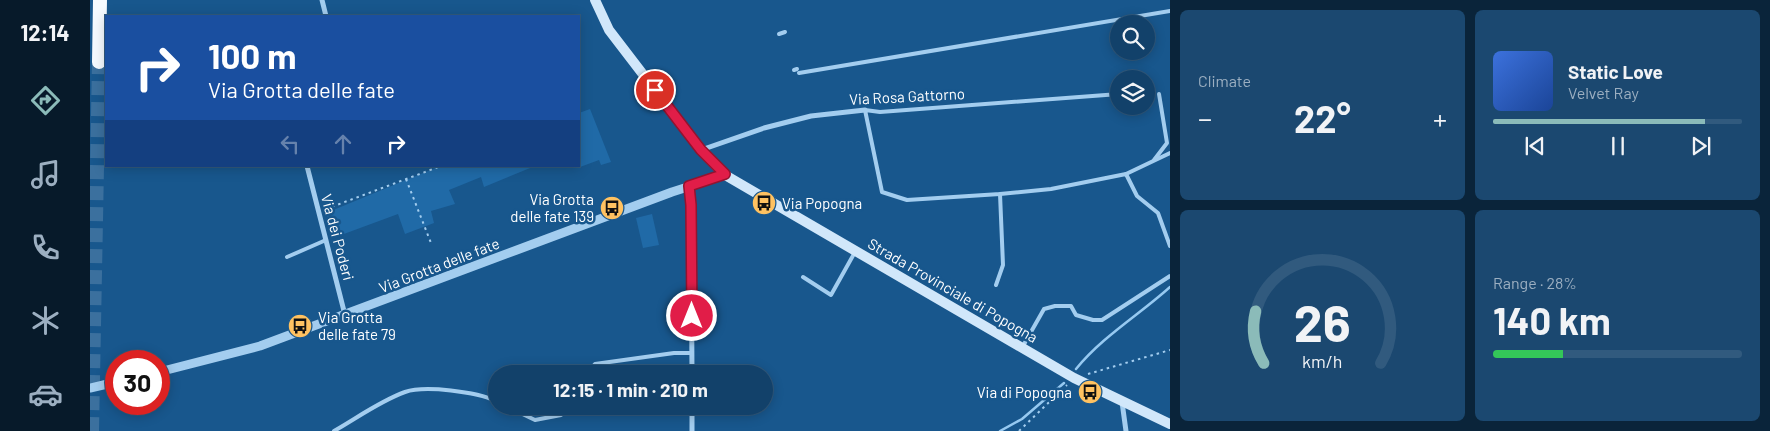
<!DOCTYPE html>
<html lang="en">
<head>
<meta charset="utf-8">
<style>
	:root { --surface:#12416a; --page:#1b4870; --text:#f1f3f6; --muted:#9cafc1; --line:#315a7e; --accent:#8bbbb9 }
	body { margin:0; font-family:Barlow,sans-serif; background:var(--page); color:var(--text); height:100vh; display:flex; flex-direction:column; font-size:19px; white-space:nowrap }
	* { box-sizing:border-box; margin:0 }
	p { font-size:16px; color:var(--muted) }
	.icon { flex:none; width:28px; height:28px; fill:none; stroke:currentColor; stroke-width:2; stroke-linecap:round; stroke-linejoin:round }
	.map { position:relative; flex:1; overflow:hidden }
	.sheet { display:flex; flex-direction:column; gap:10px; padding:10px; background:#0a243a; width:600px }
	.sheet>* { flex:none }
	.guide { position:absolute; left:15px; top:15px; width:475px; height:152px; border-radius:0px; box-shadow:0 2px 12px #0003,0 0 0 1px var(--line); background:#1a4fa0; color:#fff; overflow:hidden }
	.fabs { position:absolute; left:1020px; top:15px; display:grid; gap:10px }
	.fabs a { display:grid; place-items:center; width:45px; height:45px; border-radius:50%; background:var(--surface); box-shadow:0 2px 12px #0003,0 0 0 1px var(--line); font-size:25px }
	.speed { position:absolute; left:15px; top:350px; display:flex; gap:10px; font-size:25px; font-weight:700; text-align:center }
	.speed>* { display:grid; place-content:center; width:65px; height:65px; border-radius:50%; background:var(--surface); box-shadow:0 2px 12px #0003,0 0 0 1px var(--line); line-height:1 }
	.speed .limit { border:8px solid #d22; background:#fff; color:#111 }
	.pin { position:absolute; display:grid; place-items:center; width:42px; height:42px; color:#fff; margin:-21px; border:2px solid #fff; border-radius:50%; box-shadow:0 1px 5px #0007 }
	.me { position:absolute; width:55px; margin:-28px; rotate:0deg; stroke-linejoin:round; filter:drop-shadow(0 0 4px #0008) }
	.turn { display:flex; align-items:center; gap:18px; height:105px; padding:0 20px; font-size:22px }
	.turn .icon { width:65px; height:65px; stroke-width:2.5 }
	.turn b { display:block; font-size:35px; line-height:42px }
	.lanes { display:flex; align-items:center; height:48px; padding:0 20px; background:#0003; justify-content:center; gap:25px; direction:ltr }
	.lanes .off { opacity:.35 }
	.big { font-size:38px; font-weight:700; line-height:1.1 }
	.sheet .widget { flex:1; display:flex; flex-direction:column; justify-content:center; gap:8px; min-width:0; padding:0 18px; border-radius:8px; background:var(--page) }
	.sheet .dial { align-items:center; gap:0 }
	.dial svg { height:130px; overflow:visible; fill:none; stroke:var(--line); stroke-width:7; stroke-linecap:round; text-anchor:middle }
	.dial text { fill:var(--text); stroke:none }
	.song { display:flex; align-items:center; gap:15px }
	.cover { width:60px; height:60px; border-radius:8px; background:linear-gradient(135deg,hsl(220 70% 55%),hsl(220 70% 35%)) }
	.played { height:5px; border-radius:2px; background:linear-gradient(90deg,var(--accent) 85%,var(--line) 85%) }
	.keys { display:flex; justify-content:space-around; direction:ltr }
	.heat { display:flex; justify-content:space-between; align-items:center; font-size:28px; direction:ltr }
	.charge { height:8px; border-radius:4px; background:linear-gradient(90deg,#34c759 28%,var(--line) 0) }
	.sheet .tiles { flex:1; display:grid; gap:10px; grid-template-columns:repeat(2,1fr) }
	.trip { position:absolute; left:398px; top:365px; width:285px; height:50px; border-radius:25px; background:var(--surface); box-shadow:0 2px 12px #0003,0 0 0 1px var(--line); font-weight:700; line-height:50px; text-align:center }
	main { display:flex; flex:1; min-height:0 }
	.tabs { display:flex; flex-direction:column; width:90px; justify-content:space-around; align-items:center; background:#071a2a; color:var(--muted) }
	.tabs .icon { width:35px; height:35px }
	.tabs .on { color:var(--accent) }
	.tabs b { font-size:22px; color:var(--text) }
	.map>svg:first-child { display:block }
	.green { fill:#206aa7 }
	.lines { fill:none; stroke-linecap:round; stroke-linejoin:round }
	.stream { stroke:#96c9f1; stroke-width:2.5 }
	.trunk-tunnel { stroke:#3b709e; stroke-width:14; stroke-dasharray:14 7; stroke-linecap:butt }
	.path { stroke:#a3cdef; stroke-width:2; stroke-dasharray:2.5 4; stroke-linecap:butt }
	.service { stroke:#a3cdef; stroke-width:4 }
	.minor { stroke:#a3cdef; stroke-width:5 }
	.tertiary { stroke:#a3cdef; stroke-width:9 }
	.secondary { stroke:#d1e7fa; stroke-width:10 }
	.trunk { stroke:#f5faff; stroke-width:14 }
	.route-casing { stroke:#92132f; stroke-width:12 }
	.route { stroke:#e11d48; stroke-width:9 }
	.labels { text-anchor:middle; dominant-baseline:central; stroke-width:5; stroke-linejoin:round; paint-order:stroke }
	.street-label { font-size:15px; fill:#fff; stroke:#18578d }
	.poi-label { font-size:15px; fill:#fff; stroke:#18578d; text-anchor:end }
</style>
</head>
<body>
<main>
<nav class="tabs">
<b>12:14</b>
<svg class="icon on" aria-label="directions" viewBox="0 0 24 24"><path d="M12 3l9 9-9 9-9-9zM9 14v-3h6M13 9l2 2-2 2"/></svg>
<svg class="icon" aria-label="music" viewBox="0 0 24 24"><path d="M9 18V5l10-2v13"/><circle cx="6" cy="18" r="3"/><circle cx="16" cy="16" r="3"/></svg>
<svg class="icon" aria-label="phone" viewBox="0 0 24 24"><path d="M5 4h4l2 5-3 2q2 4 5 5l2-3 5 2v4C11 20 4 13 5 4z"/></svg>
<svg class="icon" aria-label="climate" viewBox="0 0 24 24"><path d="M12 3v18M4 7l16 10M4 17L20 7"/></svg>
<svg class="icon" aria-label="car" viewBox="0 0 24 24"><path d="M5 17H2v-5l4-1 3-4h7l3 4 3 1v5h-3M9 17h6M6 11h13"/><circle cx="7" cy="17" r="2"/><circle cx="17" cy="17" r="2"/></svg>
</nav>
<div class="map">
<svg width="1080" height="431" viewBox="0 0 1080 431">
	<rect width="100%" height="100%" fill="#18578d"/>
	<g class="green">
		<polygon points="500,109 521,162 511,165 509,160 490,167 489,113"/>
		<polygon points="350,166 445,166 394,187 391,177 359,190 365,204 341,211 344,223 315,234 308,214 243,238 236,213"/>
		<polygon points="562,214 569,245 553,248 546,218"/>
	</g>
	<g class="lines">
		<g class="stream">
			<path d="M986,369C1013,336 1049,315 1080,287"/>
			<polyline points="910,431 932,419 974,383"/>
		</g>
		<polyline class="trunk-tunnel" points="2,431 9,62"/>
		<g class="path">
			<polyline points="316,179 341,243"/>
			<polyline points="236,209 351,166"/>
			<polyline points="998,374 1080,350"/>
			<polyline points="929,431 977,385"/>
		</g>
		<g class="service">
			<polyline points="689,34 695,32"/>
			<polyline points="704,70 707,69"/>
			<polyline points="709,73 1080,11"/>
			<polyline points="1029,94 790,112 775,110 792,192 817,200 910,194 961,189 1036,174 1047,196 1068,213 1080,246"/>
			<polyline points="1064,160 1077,143 1069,94"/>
			<polyline points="1036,174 1080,153"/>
			<polyline points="197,257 236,240"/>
			<polyline points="713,277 741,295 765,252"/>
			<polyline points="906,285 913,265 910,194"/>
			<polyline points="933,346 954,309 965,306 981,306 986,315 1003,320 1012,320 1080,276"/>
			<polyline points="496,374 505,364 584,353 602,353"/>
			<polyline points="416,406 445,420 471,415 483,406"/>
			<path d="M244,431C267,418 290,401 315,392C335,385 387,392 406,401"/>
		</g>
		<g class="minor">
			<polyline points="232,0 236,16"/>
			<polyline points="611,150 674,128 721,116 775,110"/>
			<polyline points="217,166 255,315"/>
			<polyline points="599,186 601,205 602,374"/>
			<polyline points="1032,402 1036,431"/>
			<polyline points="602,431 602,406"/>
		</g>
		<g class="tertiary">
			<polyline points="69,372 170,346 582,192 635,175"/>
			<polyline points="0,388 26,382"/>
		</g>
		<polyline class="secondary" points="505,0 519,30 611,150 635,175 984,378 1080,424"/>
		<polyline class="trunk" points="9,62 10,0"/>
	</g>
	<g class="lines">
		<g class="route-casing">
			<polyline id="route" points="565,90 611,150 635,174 599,186 601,205 602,316"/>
		</g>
		<use href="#route" class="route"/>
	</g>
	<defs>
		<g id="bus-disc" transform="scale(1.25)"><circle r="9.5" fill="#ffc261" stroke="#18578d"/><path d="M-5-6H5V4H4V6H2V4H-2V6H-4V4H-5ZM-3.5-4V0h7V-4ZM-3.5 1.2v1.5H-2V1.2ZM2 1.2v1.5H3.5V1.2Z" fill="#111"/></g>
	</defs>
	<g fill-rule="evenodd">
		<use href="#bus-disc" x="674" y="203"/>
		<use href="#bus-disc" x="522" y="208"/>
		<use href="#bus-disc" x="210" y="326"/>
		<use href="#bus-disc" x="1000" y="392"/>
	</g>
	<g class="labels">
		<g class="street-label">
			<text transform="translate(817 96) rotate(-3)">Via Rosa Gattorno</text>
			<text transform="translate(248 237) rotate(75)">Via dei Poderi</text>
			<text transform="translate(349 265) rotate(-21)">Via Grotta delle fate</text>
			<text transform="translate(863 290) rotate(30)">Strada Provinciale di Popogna</text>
		</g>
		<g class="poi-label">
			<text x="504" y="199">Via Grotta<tspan x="504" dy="17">delle fate 139</tspan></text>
			<text x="692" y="203" text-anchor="start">Via Popogna</text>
			<text x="228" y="317" text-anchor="start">Via Grotta<tspan x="228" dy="17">delle fate 79</tspan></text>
			<text x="982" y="392">Via di Popogna</text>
		</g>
	</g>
</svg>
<div class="fabs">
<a><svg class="icon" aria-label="search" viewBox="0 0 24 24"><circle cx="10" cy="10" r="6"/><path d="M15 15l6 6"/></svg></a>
<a><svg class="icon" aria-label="layers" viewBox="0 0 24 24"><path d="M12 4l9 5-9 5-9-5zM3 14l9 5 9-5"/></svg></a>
</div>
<div class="speed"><div class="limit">30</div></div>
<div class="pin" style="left:565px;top:90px;background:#d93025"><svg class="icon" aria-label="arrive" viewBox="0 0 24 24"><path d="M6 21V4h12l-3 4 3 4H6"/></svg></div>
<svg class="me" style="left:602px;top:316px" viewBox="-20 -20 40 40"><circle r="17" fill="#e11d48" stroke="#fff" stroke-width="3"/><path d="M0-11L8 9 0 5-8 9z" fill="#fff"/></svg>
<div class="trip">12:15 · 1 min · 210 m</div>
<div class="guide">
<div class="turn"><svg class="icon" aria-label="right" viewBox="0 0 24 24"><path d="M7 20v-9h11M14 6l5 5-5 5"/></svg><div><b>100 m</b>Via Grotta delle fate</div></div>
<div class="lanes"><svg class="icon off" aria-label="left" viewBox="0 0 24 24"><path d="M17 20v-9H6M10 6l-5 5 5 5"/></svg><svg class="icon off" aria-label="ahead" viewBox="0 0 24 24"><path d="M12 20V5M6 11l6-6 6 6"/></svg><svg class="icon" aria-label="right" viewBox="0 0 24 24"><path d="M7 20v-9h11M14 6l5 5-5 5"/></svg></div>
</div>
</div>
<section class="sheet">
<div class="tiles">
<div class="widget"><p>Climate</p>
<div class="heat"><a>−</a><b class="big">22°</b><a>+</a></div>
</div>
<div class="widget">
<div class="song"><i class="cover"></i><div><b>Static Love</b><p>Velvet Ray</p></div></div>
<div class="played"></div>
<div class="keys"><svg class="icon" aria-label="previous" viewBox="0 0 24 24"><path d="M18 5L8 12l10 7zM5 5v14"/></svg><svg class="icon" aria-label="pause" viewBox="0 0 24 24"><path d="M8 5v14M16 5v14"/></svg><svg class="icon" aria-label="next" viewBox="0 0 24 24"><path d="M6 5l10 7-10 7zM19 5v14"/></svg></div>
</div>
<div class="widget dial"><svg viewBox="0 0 100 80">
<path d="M14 69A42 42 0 1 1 86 69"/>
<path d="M14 69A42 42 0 0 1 9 37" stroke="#8bbbb9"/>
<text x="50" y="56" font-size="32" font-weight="700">26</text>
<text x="50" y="72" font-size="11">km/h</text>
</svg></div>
<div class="widget"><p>Range · 28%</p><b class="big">140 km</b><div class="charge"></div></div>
</div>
</section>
</main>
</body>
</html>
